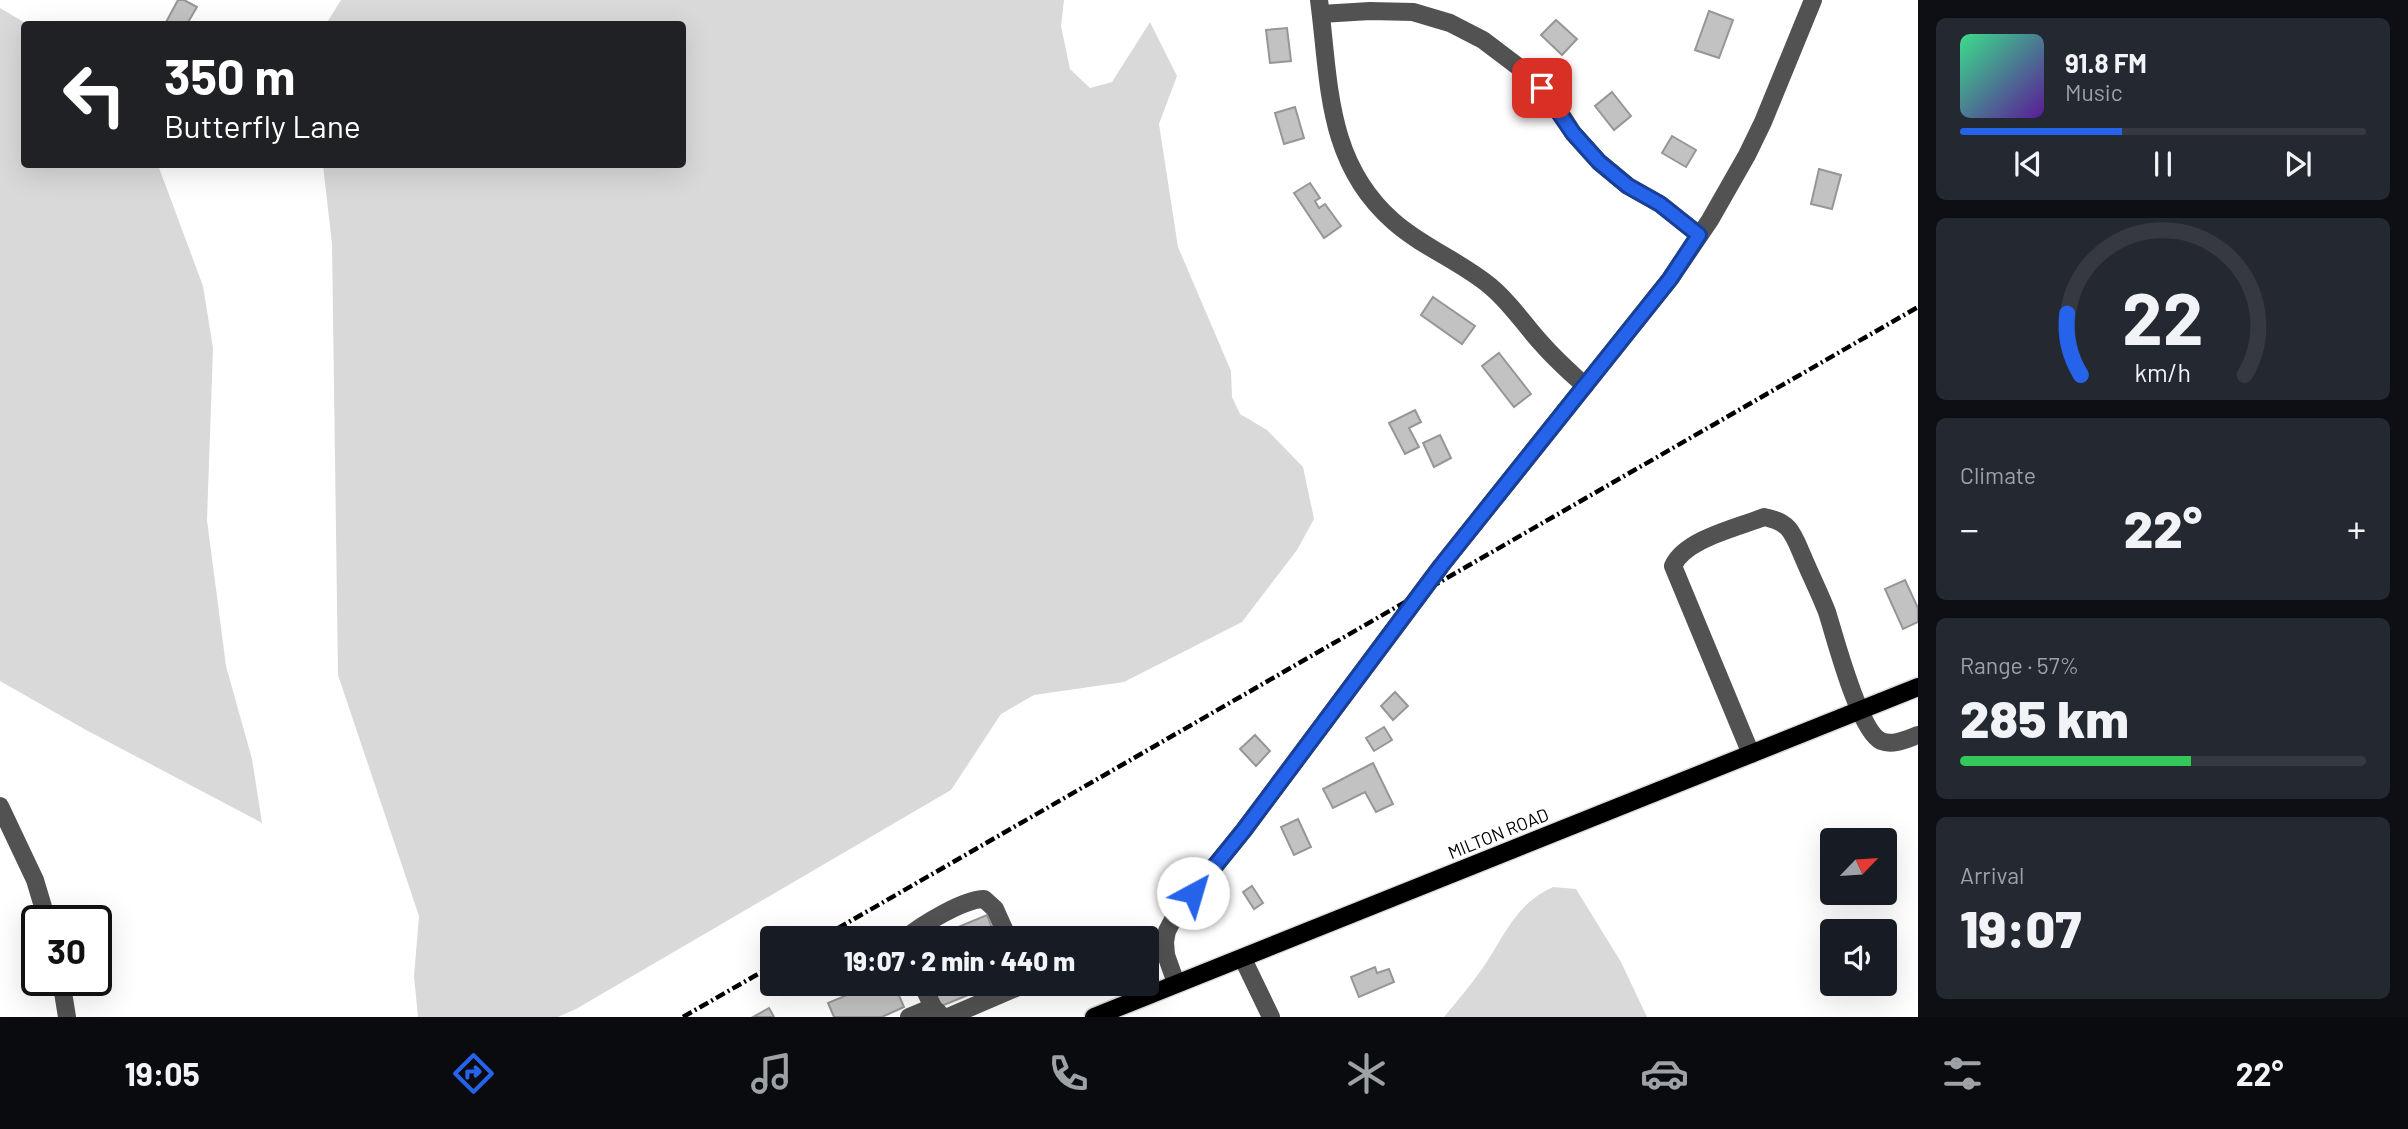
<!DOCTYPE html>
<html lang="en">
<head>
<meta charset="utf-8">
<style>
	:root { --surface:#171b24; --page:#242831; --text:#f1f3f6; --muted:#9ea1a6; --line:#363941; --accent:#2563eb }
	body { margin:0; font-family:Barlow,sans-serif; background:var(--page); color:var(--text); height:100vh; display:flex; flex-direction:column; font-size:26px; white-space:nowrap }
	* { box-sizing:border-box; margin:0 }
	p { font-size:23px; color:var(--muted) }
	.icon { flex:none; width:38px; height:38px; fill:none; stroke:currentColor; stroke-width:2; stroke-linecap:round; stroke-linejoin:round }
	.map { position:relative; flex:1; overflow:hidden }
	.drawer { display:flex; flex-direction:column; gap:18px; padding:18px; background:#0d0f14; width:490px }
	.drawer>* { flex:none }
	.hud { position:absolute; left:21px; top:21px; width:665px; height:147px; border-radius:7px; box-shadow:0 7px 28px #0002; background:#202124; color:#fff; overflow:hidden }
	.needle { width:46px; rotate:65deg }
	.fabs { position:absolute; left:1820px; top:828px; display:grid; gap:14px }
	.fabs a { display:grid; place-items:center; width:77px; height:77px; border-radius:7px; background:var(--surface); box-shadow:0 7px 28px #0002; font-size:35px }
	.speed { position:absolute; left:21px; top:905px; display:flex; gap:14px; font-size:35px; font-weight:700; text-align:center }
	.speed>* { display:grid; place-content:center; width:91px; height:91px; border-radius:50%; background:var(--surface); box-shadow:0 7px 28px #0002; line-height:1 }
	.speed .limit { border:4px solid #111; border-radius:10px; background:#fff; color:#111 }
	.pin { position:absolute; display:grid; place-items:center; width:60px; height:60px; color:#fff; margin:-30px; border-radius:14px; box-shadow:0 4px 10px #0006 }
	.me { position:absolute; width:77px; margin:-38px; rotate:39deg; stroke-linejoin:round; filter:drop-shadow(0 0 5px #0008) }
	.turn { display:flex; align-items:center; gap:24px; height:147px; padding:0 28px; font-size:32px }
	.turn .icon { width:91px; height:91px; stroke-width:2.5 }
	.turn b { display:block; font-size:49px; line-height:60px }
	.big { font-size:52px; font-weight:800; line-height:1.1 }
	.drawer .widget { flex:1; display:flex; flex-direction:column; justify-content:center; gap:10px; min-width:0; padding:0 24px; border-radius:10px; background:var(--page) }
	.drawer .dial { align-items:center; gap:0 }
	.dial svg { height:182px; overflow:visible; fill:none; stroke:var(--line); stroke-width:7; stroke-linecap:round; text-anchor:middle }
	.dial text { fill:var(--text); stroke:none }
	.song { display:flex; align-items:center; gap:21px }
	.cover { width:84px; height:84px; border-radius:10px; background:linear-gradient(135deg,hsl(150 70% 55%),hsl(270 70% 35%)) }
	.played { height:7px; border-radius:4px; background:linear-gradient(90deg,var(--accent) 40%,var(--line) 40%) }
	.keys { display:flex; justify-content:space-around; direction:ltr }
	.heat { display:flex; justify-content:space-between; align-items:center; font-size:38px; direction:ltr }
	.charge { height:10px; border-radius:5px; background:linear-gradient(90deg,#34c759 57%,var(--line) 0) }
	.trip { position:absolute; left:760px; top:926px; width:399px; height:70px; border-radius:7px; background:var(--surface); box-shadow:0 7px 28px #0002; font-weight:800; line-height:70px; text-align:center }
	.tab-bar { display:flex; height:112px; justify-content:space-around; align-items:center; background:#090b0e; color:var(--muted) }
	.tab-bar .icon { width:49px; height:49px }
	.tab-bar .active { color:var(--accent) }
	.tab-bar b { font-size:32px; color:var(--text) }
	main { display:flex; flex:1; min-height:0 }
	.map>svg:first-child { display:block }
	.green { fill:#d9d9d9 }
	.building { fill:#c2c2c2; stroke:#969696; stroke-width:2 }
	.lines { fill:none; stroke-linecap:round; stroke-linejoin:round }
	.major-casing { stroke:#dbdbdb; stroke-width:21 }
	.minor { stroke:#525252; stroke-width:18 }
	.major { stroke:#000; stroke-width:18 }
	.rail { stroke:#000; stroke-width:4.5; stroke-dasharray:10 3.5 2 3.5; stroke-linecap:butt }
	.route-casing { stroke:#184099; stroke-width:18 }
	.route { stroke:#2563eb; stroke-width:12 }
	.labels { text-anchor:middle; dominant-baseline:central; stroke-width:6; stroke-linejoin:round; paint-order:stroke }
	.street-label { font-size:18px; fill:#000; stroke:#fff }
</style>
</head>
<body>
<main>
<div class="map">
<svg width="1918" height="1017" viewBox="0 0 1918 1017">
	<rect width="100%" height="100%" fill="#fff"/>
	<g class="green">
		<polygon points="341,0 1064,0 1061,26 1070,69 1090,88 1112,82 1150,22 1177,76 1159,124 1178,247 1231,371 1232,397 1240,414 1267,430 1303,467 1314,519 1297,550 1242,622 1124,682 1034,695 1001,714 951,790 576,1009 558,1017 418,1017 414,976 419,916 338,675 332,244 323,165 682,164 682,24 326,24"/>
		<polygon points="0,8 27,24 24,24 24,164 158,165 203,286 213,348 207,520 226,666 252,759 262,823 86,730 0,681"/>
		<path d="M1553,887L1576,889L1621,962L1647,1017H1444C1457,1001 1470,986 1482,969C1505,936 1514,905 1553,887Z"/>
	</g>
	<g class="building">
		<polygon points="178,0 184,0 197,7 187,24 165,24"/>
		<polygon points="1709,11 1733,20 1719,58 1695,50"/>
		<polygon points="1556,20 1577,39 1562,55 1541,35"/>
		<polygon points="1287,28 1291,61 1270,63 1266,30"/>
		<polygon points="1612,92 1631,116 1614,130 1595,106"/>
		<polygon points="1295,107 1304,138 1284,144 1275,113"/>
		<polygon points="1672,136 1696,150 1686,167 1662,153"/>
		<polygon points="1819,169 1841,175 1832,209 1811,204"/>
		<polygon points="1310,183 1320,198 1315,201 1319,208 1325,204 1341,226 1324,238 1294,193"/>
		<polygon points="1433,297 1475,326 1462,344 1421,315"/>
		<polygon points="1499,353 1531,394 1514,407 1482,366"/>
		<polygon points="1415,410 1421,422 1409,428 1419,447 1405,454 1389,423"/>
		<polygon points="1440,435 1451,458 1434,467 1423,443"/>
		<polygon points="1905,580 1918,608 1918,622 1903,629 1885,589"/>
		<polygon points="1395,692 1408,706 1393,720 1381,706"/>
		<polygon points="1384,727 1392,740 1374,751 1366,738"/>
		<polygon points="1255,735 1270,751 1256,766 1240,749"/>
		<polygon points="1373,763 1393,804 1376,812 1365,792 1333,808 1323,789"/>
		<polygon points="1298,819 1311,847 1294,855 1281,827"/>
		<polygon points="1252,886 1263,903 1254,909 1243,892"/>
		<polygon points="987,915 996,938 955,938 951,930"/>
		<polygon points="1375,967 1377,973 1389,969 1394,982 1359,997 1351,977"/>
		<polygon points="873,984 894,984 904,1007 882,1017 834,1017 828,1003"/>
		<polygon points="929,984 995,984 939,1007"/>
		<polygon points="769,1008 774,1017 753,1017"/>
	</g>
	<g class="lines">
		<g class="major-casing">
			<polyline id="major" points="1094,1017 1918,687"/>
		</g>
		<g class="minor">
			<path d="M1319,0C1330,81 1325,161 1393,221C1422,247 1460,261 1490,286C1511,303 1525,326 1543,345C1556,360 1571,373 1585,386"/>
			<polyline points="1321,14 1370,11 1413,12 1450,23 1483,40 1528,74 1554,103 1573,133 1599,162 1628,186 1660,204 1699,235"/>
			<path d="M1751,754L1673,566C1685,539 1737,528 1764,517C1773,519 1781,521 1788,528C1795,536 1799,548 1803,557C1811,576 1820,594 1827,612C1835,637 1859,731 1881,741C1893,746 1907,739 1918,735"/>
			<polyline points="0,806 35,880 47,920"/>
			<path d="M906,938C921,925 964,899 984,899L995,909L1008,938"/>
			<polyline points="1243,959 1271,1017"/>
			<polyline points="61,980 67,1017"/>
			<polyline points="1176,983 1166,955 1165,942 1167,931 1176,914 1244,830 1441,566 1670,279 1710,220 1747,155 1763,122 1813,0"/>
			<polyline points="922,984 933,1007 943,1017"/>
			<polyline points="909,1017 933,1007"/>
			<polyline points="948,1017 1025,984"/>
		</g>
		<use href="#major" class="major"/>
		<g class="rail">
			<polyline points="821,938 1918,307"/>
			<polyline points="683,1017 772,966"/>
		</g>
	</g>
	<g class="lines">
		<g class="route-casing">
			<polyline id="route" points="1193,893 1244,830 1441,566 1670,279 1699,235 1660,204 1628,186 1599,162 1573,133 1542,88"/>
		</g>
		<use href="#route" class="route"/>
	</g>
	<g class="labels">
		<g class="street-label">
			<text transform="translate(1498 833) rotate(-22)">MILTON ROAD</text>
		</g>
	</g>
</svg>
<div class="fabs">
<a><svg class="needle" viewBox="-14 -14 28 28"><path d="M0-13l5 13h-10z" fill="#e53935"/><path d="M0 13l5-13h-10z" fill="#9ea1a6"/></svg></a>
<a><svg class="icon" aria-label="sound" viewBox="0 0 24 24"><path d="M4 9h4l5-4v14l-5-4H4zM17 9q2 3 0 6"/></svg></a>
</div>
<div class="speed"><div class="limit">30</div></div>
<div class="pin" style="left:1542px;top:88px;background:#d93025"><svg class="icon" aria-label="arrive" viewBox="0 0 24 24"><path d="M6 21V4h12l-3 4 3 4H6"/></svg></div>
<svg class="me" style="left:1193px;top:893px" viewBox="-20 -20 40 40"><circle r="19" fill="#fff"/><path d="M0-13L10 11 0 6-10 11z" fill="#2563eb"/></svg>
<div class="trip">19:07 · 2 min · 440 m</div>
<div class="hud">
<div class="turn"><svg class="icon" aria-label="left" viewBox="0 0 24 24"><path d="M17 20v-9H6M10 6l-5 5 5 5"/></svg><div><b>350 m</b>Butterfly Lane</div></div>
</div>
</div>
<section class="drawer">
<div class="widget">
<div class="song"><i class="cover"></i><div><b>91.8 FM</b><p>Music</p></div></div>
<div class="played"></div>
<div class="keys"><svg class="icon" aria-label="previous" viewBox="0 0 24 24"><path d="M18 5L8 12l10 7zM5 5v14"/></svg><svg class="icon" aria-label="pause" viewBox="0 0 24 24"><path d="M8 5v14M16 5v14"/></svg><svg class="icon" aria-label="next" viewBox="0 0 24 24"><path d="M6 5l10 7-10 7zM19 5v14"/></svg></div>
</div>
<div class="widget dial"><svg viewBox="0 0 100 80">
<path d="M14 69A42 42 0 1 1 86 69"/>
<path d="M14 69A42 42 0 0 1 8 42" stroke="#2563eb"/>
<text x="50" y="56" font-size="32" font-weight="700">22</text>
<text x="50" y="72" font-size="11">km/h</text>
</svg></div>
<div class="widget"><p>Climate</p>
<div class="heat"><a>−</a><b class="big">22°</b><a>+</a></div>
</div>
<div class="widget"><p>Range · 57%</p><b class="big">285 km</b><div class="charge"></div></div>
<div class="widget"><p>Arrival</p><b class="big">19:07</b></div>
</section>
</main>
<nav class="tab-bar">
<b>19:05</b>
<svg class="icon active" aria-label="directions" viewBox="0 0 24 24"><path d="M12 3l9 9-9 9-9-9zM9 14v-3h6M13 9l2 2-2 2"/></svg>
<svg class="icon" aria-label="music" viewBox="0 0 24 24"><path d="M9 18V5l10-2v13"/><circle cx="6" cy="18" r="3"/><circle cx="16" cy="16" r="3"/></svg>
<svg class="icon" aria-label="phone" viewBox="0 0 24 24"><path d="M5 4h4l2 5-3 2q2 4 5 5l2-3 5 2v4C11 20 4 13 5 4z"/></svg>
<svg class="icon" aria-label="climate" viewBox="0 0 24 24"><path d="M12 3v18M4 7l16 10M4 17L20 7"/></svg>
<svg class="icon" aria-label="car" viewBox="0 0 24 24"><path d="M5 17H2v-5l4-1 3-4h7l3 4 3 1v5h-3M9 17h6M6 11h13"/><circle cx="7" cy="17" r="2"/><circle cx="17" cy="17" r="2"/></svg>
<svg class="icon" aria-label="filters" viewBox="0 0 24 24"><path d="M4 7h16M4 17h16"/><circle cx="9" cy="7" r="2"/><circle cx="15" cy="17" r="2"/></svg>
<b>22°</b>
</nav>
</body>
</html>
